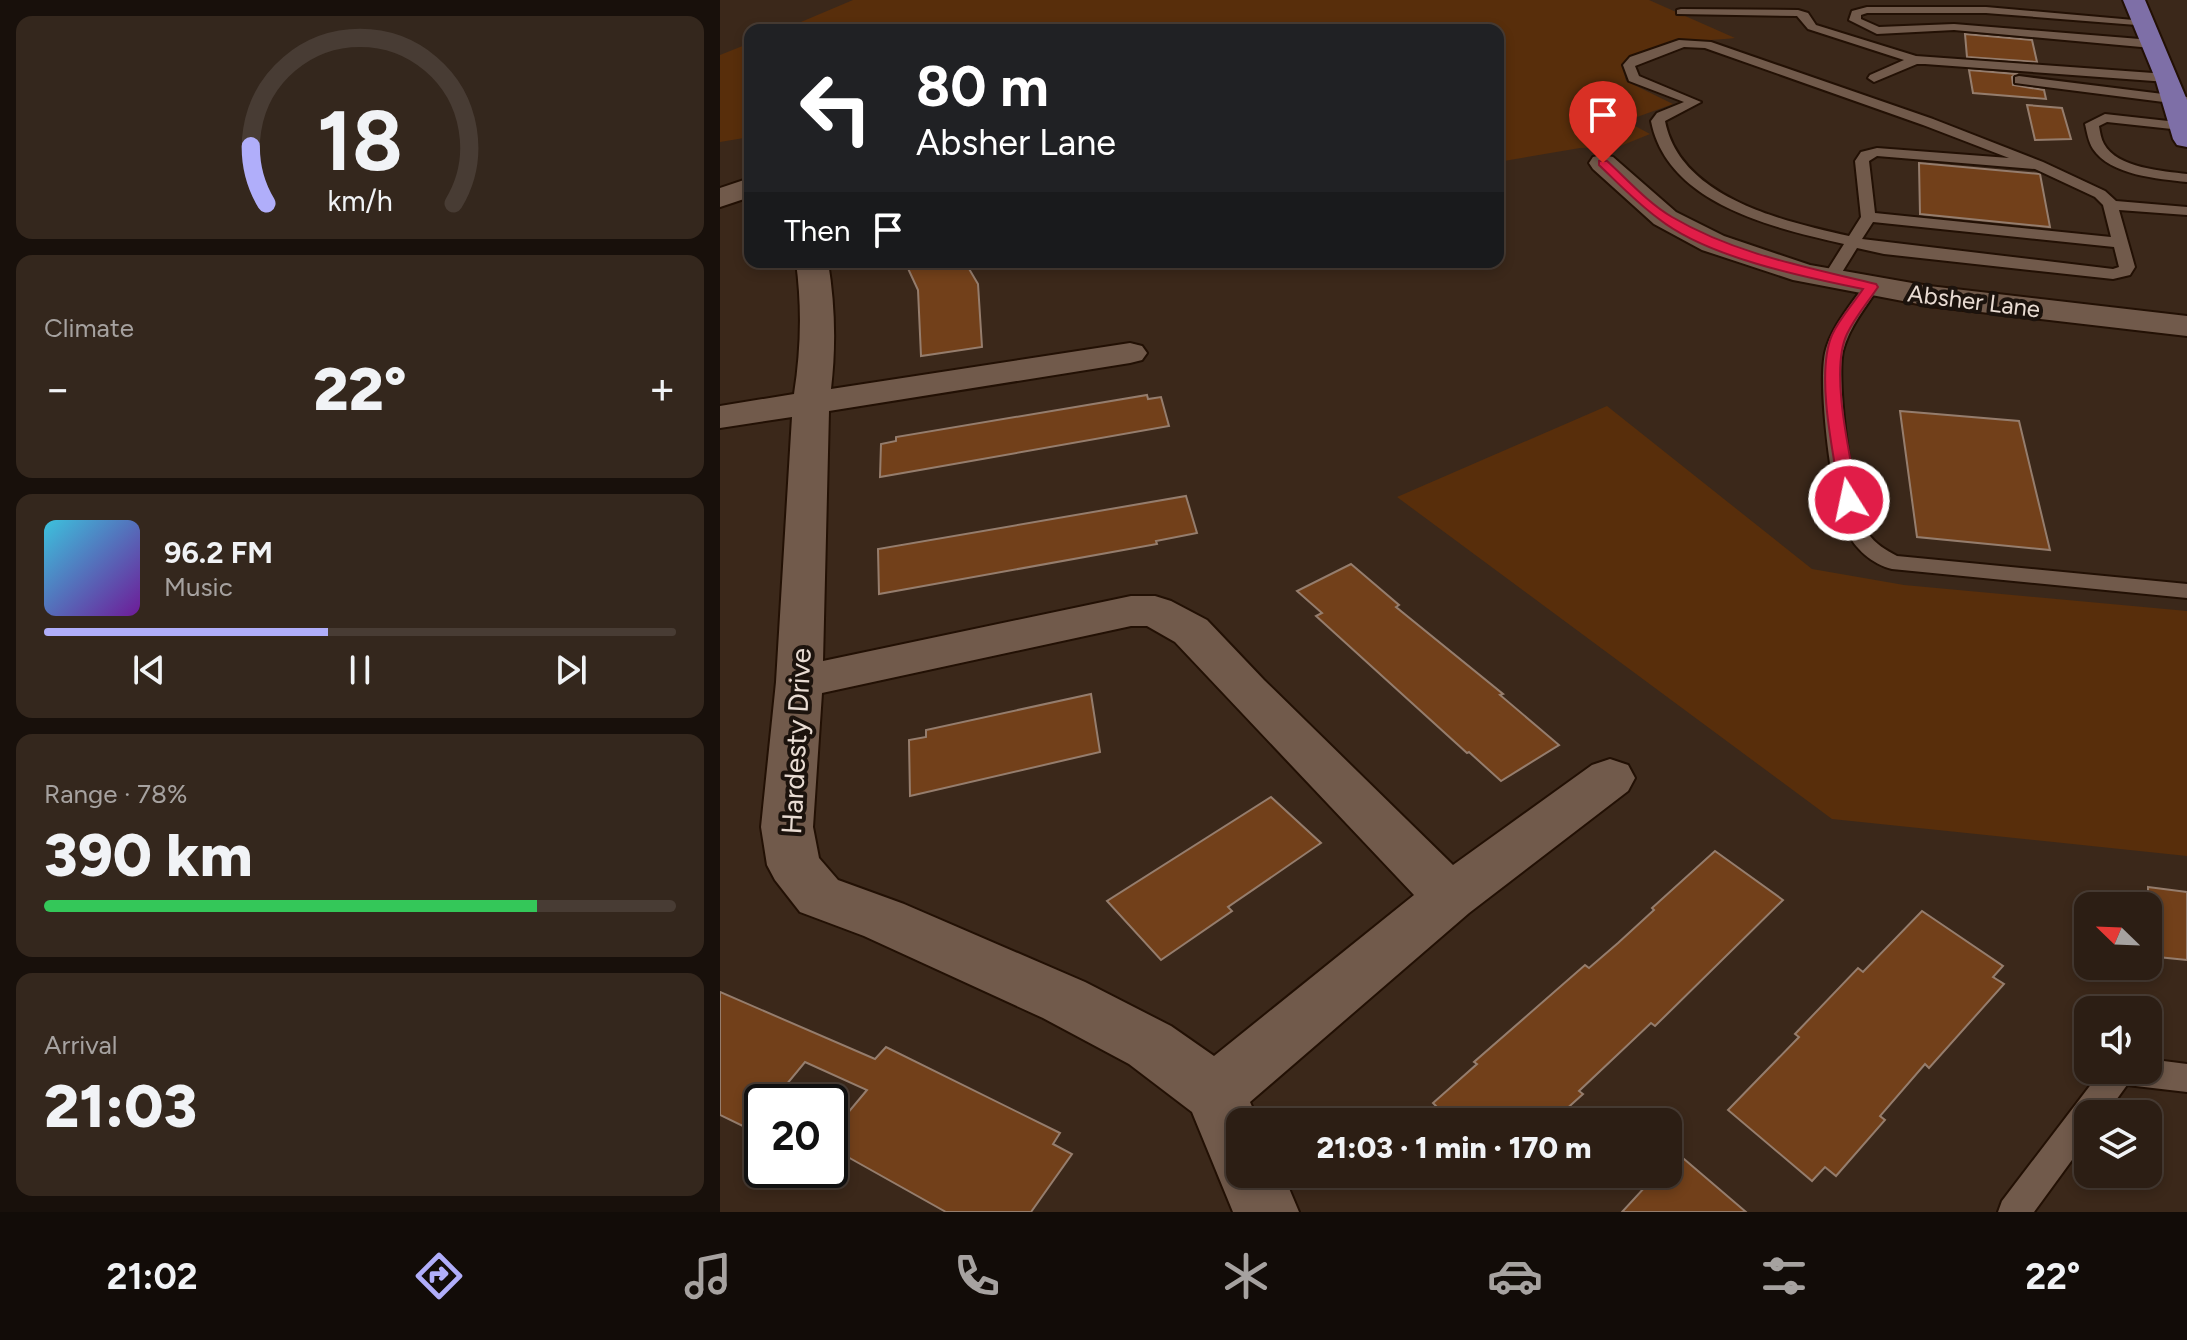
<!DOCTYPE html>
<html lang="en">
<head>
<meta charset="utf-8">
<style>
	:root { --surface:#2c1e14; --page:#34271d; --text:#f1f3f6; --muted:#a6a2a0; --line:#483c34; --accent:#b0aefa }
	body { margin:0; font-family:Figtree,sans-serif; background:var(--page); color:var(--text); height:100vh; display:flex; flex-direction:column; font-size:30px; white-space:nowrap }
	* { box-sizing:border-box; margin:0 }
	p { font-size:26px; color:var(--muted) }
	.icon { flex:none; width:44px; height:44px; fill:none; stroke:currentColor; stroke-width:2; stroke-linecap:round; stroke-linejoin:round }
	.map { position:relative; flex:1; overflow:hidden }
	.panel { display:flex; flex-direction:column; gap:16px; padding:16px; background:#18100b; width:720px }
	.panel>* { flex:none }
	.banner { position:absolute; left:24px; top:24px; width:760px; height:244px; border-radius:16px; box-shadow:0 4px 12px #0003,0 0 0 2px var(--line); background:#202124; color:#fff; overflow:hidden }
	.needle { width:52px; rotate:293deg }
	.fabs { position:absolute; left:1354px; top:892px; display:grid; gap:16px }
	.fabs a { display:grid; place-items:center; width:88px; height:88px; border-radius:16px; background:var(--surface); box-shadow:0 4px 12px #0003,0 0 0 2px var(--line); font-size:40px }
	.speed { position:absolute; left:24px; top:1084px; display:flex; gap:16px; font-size:40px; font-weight:700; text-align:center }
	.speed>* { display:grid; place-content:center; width:104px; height:104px; border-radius:50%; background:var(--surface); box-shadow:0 4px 12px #0003,0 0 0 2px var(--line); line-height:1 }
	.speed .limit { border:4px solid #111; border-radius:12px; background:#fff; color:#111 }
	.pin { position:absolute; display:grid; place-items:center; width:68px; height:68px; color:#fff; margin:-82px -34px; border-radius:50% 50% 50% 0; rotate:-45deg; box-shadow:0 0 8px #0007 }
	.pin .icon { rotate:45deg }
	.me { position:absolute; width:88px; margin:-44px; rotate:350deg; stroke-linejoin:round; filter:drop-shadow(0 0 6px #0008) }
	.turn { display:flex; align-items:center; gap:28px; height:168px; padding:0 40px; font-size:36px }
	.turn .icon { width:104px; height:104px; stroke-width:2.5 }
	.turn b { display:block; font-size:56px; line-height:68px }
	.then { display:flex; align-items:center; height:76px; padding:0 40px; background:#0003; gap:16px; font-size:30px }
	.big { font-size:60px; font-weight:800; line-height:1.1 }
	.panel .widget { flex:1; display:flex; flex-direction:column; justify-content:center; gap:12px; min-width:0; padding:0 28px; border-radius:16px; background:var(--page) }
	.panel .dial { align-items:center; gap:0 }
	.dial svg { height:208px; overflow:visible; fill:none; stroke:var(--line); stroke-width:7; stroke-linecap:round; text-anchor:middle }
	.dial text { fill:var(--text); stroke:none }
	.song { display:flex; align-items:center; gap:24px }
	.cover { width:96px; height:96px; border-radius:12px; background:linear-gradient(135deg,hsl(190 70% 55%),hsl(280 70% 35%)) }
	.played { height:8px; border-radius:4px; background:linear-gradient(90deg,var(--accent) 45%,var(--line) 45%) }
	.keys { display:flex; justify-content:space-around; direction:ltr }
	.heat { display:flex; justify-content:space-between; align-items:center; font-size:44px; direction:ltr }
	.charge { height:12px; border-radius:6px; background:linear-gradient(90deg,#34c759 78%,var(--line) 0) }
	.trip { position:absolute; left:506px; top:1108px; width:456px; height:80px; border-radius:16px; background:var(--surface); box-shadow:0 4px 12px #0003,0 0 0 2px var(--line); font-weight:800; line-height:80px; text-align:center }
	.menu { display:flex; height:128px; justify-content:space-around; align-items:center; background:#120c08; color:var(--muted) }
	.menu .icon { width:56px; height:56px }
	.menu .current { color:var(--accent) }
	.menu b { font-size:36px; color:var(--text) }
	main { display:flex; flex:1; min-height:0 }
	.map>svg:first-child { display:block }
	.green { fill:#582e0b }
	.building { fill:#72401a; stroke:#957d6d; stroke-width:2 }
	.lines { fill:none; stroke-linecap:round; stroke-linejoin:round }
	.lane-casing { stroke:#221004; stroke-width:4 }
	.street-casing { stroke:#221004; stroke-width:4 }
	.primary-casing { stroke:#221004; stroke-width:4 }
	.lane { fill:#715a4b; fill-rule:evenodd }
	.street { fill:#715a4b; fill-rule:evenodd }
	.primary { fill:#7e6fa7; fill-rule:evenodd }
	.route { fill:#e11d48; stroke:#92132f; stroke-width:2 }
	.labels { text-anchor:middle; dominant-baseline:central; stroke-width:8; stroke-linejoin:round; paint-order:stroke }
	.far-street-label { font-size:24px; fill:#e9dcd3; stroke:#1c130d }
	.street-label { font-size:28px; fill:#e9dcd3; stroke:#1c130d }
</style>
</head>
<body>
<main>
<section class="panel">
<div class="widget dial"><svg viewBox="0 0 100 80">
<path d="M14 69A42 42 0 1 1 86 69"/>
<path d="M14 69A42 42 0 0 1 8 47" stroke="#b0aefa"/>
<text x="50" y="56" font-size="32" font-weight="700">18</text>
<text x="50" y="72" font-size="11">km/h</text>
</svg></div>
<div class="widget"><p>Climate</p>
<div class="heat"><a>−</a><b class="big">22°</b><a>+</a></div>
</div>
<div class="widget">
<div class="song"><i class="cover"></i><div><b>96.2 FM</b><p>Music</p></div></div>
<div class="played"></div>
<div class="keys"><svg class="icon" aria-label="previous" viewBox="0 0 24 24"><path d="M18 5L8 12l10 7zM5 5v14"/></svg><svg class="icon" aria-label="pause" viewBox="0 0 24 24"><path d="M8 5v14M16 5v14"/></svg><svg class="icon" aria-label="next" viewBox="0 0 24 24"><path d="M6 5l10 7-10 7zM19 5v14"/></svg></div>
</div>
<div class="widget"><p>Range · 78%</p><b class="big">390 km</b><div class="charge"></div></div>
<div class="widget"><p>Arrival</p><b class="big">21:03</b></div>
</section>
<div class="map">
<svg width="1467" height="1212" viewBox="0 0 1467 1212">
	<rect width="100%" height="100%" fill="#3b281a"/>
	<g class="green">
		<path d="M133,0H929L1015,38C978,42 930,40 902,65L906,81L953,104L906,121L930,134L898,147L860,148L778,162V30H62Z"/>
		<polygon points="30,43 30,137 0,142 0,55"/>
		<polygon points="887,406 1092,569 1184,585 1467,611 1467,856 1112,819 677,497"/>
	</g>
	<g class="building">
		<polygon points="1245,34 1312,40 1317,62 1247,57"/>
		<polygon points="1249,70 1296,74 1292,77 1293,85 1324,90 1326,99 1253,93"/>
		<polygon points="1307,105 1342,108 1351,139 1315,140"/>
		<polygon points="1199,163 1320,174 1330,227 1200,214"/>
		<polygon points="185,262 245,262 258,284 262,347 201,356 198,290"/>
		<polygon points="427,395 428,399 441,397 449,426 160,477 161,444 176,441 176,437"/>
		<polygon points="1180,411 1299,421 1330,550 1197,537"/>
		<polygon points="466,496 477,533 436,541 437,544 159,594 158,549"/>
		<polygon points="631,564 679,605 676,607 783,694 780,695 839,745 781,781 749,752 747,753 596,616 602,613 577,591"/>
		<polygon points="371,694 380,752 190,796 189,740 206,737 206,730"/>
		<polygon points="551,797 601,843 508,907 512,911 441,960 387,901"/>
		<polygon points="995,851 1063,900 935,1026 931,1023 859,1091 863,1094 832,1122 732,1122 713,1103 757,1064 754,1062 865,965 869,968 898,943 934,910 932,908"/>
		<polygon points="1428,887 1467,892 1467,960 1428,956"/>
		<polygon points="1202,911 1283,966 1273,977 1284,984 1209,1068 1205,1064 1160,1116 1165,1120 1116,1176 1105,1167 1092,1181 1008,1110 1079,1037 1075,1034 1138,968 1143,972"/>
		<polygon points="0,992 155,1059 166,1047 340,1133 333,1144 352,1154 311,1212 226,1212 110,1147 110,1134 147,1090 85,1062 52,1102 42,1102 42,1113 29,1129 0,1115"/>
		<polygon points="957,1153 1026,1212 902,1212 937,1174 948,1174 948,1162"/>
	</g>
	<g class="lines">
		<g class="lane-casing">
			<g id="lane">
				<polygon points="1147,7 1266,7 1425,21 1431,24 1429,26 1266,13 1147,13 1141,15 1141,19 1159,27 1234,24 1432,40 1438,44 1432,48 1234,30 1157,34 1129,20 1132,11"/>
				<polygon points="961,9 1078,10 1088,13 1096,25 1196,56 1447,74 1453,78 1447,82 1205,64 1197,64 1154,82 1148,78 1150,75 1184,60 1088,29 1077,16 957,14 957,10"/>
				<path d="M959,40L991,42L1213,119L1323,162L1385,191L1396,201L1467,207V215L1399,210L1415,267L1410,275L1393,279L1164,254L1137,248L1116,282H1104L1102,279L1124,244C1054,228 947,204 931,121L937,113L964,102L909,81L903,65L910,57ZM964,47L985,48L1203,125L1289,158L1157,148L1141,152L1135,161L1141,217L1129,236C1063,221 960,198 945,121L981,102L919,76L915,66ZM1157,156L1315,169L1375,197L1383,205L1391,237L1155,213L1149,161ZM1153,222L1394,247L1399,267L1393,269L1142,239Z"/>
				<polygon points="1299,76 1467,97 1467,105 1295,83 1295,77"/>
				<path d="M1385,114L1466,123L1467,127L1461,130L1387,122L1379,126C1380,132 1381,139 1384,144C1397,168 1443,171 1467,174V182C1438,179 1390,175 1373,149C1368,141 1367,132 1365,124Z"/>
				<path d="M1151,282L1159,287C1146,307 1129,327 1123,351C1116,381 1132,507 1148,533C1155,544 1166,550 1177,556L1467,584V598L1172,569C1152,564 1135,549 1126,530C1111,498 1098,387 1105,353C1111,327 1131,305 1145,284Z"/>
				<polygon points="1428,1059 1467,1064 1467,1092 1407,1085 1386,1114 1368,1114 1368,1138 1314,1212 1278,1212 1282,1201 1382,1070 1428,1070"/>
			</g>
		</g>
		<g class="street-casing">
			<g id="street">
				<polygon points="883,155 893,157 956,212 1004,236 1090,265 1209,286 1467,316 1467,336 1209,306 1073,280 982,250 934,224 873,169 869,163 873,157"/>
				<polygon points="30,178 30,197 0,207 0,188"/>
				<path d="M76,262H108C115,304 116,347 111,389L410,343L422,346L427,353L422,360L410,363L109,411L103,661L411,596H435L451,601L487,620L544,680L733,865L872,765L890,759L908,765L915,778L908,791L749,913L530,1102L539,1122H520V1174H563L579,1212H513L472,1112L409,1064L323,1018L144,936L80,912L55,880L47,865L41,827L56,682L72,417L0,428V406L74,394C81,350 82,306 76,262ZM411,626H427L455,642L694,895L494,1056L451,1026L365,982L184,904L118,880L99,858L93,827L102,693Z"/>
			</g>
		</g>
		<g class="primary-casing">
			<polygon id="primary" points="1403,0 1425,0 1467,100 1467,147 1457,145 1453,139 1435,78"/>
		</g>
		<use href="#lane" class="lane"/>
		<use href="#street" class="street"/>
		<use href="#primary" class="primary"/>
	</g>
	<path class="route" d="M879,161H887C907,179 928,203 952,217C1015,254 1086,267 1156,284L1158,287C1148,302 1135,317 1127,334C1109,371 1131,459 1138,500L1135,504L1129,505L1121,500C1114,458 1095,374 1112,335C1119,319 1133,304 1143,289C1083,277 987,257 939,219C917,203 898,183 879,165Z"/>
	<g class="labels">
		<g class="far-street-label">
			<text transform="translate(1254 301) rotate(7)">Absher Lane</text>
		</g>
		<g class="street-label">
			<text transform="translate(76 741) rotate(-87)">Hardesty Drive</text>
		</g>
	</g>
</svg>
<div class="fabs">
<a><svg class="needle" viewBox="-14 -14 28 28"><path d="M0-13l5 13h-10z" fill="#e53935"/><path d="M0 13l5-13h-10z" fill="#a6a2a0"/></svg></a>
<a><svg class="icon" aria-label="sound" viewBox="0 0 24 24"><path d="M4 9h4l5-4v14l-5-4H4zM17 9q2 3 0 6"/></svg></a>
<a><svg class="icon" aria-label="layers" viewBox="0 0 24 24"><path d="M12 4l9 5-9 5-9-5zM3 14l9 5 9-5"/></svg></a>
</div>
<div class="speed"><div class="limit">20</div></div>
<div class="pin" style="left:883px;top:163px;background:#d93025"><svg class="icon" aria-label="arrive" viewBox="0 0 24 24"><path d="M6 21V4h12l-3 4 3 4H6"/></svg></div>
<svg class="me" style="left:1129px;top:500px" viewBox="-20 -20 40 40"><circle r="17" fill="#e11d48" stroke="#fff" stroke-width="3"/><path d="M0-11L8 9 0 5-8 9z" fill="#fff"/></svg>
<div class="trip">21:03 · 1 min · 170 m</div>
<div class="banner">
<div class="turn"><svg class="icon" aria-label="left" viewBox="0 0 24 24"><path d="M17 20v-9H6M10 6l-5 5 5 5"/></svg><div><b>80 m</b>Absher Lane</div></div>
<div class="then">Then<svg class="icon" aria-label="arrive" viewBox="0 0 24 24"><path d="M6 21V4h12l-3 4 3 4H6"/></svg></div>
</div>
</div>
</main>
<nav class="menu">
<b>21:02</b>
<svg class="icon current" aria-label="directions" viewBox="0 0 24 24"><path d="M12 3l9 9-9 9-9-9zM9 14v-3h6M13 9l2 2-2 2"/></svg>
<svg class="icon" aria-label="music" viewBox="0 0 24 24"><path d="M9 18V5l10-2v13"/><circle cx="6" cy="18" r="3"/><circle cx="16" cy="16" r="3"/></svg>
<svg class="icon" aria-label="phone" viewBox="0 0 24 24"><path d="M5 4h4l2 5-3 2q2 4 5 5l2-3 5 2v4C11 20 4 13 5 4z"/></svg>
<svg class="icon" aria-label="climate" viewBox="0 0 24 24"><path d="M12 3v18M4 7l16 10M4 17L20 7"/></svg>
<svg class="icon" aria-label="car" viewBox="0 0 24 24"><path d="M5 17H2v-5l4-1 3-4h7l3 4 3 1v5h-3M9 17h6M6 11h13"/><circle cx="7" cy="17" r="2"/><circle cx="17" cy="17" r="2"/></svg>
<svg class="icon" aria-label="filters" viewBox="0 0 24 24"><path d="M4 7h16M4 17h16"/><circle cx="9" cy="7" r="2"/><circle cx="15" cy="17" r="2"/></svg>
<b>22°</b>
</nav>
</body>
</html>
